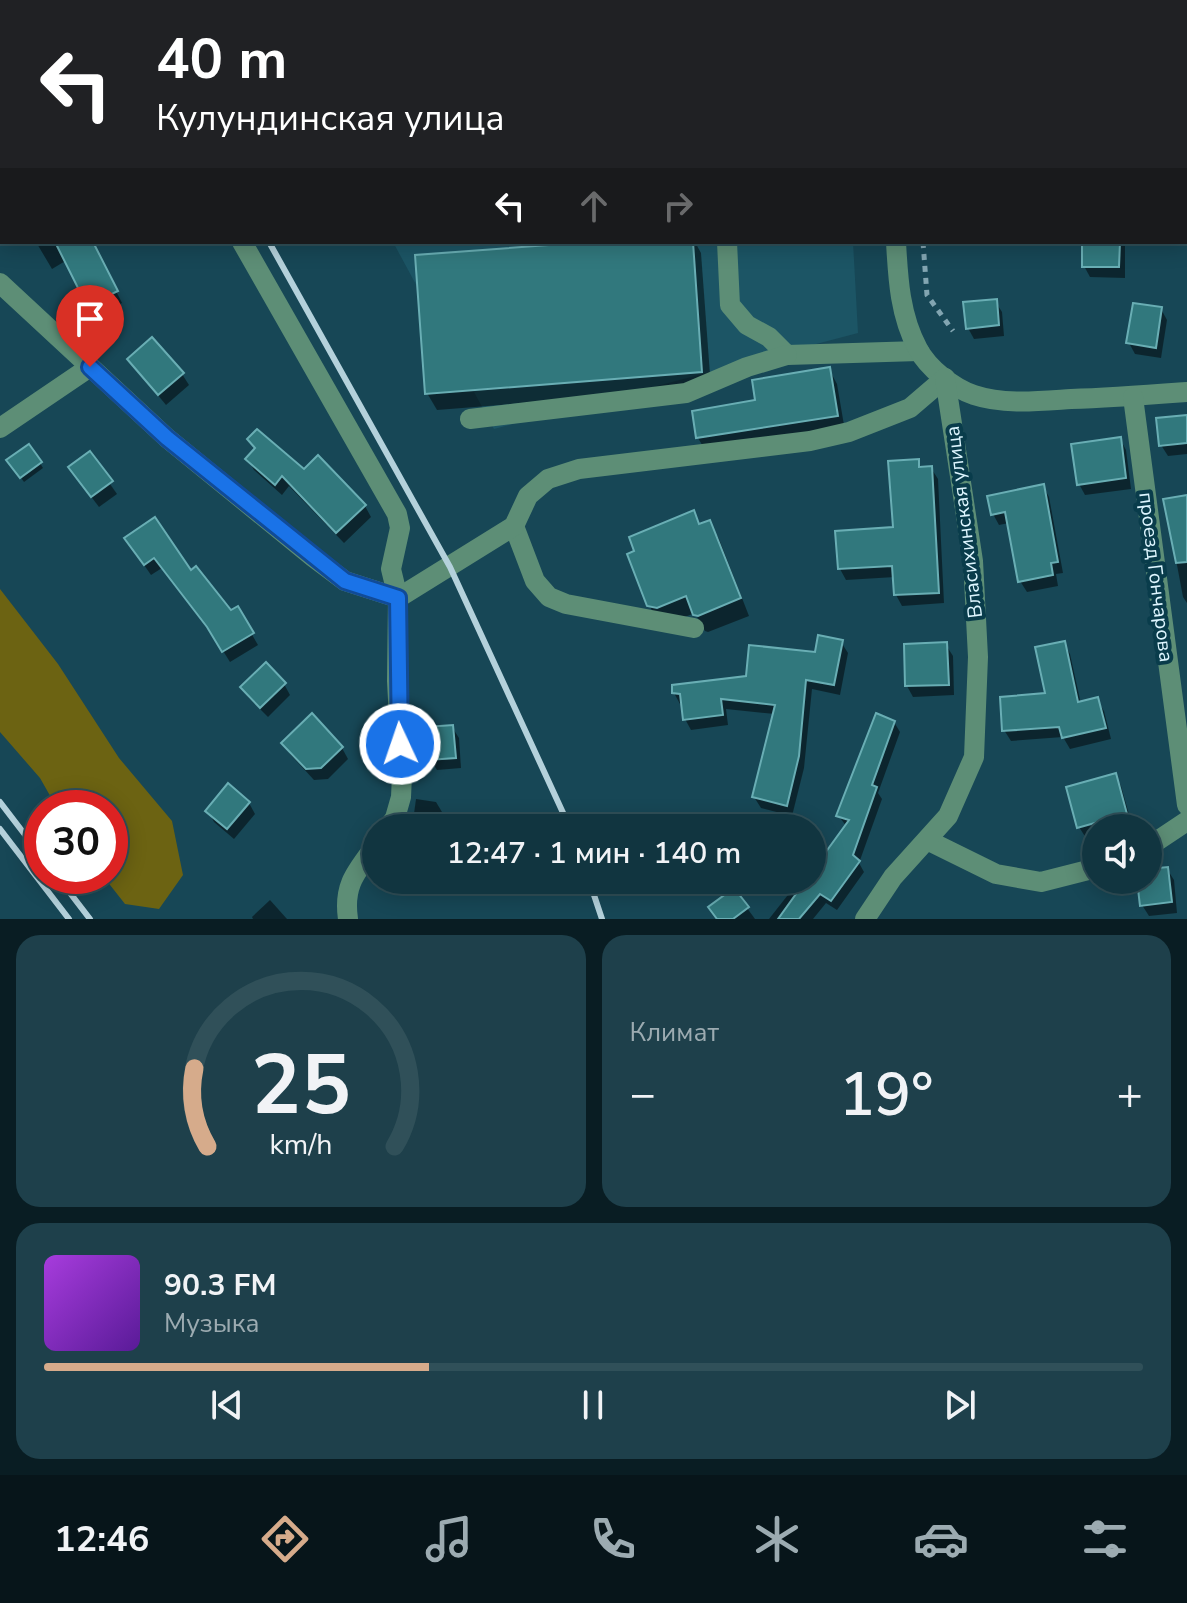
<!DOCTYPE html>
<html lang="ru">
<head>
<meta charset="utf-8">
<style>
	:root { --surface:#113540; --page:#1e404b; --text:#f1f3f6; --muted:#9cabb1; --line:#305059; --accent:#d6ab8b }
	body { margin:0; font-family:"Nunito Sans",sans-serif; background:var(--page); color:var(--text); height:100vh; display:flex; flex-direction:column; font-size:30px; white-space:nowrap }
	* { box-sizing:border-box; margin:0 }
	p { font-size:26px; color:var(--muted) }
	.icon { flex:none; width:44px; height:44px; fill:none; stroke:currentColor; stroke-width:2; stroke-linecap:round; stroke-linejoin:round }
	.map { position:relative; height:919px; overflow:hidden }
	.side { display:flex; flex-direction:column; gap:16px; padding:16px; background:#091d23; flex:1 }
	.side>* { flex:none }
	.banner { position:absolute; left:0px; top:0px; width:1188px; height:244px; box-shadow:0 4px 20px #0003,0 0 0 2px var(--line); background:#202124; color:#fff; overflow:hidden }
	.controls { position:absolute; left:1082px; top:814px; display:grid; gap:16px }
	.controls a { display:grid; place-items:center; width:80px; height:80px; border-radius:50%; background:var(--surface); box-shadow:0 4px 20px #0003,0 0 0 2px var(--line); font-size:40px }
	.speed { position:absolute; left:24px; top:790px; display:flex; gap:16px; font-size:40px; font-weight:700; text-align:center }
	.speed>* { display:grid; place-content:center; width:104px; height:104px; border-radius:50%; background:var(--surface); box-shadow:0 4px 20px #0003,0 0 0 2px var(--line); line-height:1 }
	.speed .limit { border:12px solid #d22; background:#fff; color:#111 }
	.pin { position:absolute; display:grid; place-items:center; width:68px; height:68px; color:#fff; margin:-82px -34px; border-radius:50% 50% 50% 0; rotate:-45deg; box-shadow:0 0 8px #0007 }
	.pin .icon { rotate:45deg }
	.me { position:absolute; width:88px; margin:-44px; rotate:357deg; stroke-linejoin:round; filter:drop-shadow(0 0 6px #0008) }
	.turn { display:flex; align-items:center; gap:28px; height:168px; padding:0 24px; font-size:36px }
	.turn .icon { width:104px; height:104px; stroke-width:2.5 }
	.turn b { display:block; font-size:56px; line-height:68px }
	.lanes { display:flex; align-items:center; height:76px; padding:0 24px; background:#0003; justify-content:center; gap:40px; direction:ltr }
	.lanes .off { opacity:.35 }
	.big { font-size:60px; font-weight:600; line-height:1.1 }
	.side .tile { flex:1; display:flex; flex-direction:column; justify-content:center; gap:12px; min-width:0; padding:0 28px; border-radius:24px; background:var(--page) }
	.side .dial { align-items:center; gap:0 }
	.dial svg { height:208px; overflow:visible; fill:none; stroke:var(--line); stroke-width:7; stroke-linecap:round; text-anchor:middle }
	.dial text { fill:var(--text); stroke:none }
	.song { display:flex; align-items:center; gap:24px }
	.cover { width:96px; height:96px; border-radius:12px; background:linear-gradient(135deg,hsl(280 70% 55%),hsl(270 70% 35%)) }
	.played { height:8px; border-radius:4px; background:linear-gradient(90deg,var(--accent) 35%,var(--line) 35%) }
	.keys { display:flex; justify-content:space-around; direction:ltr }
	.heat { display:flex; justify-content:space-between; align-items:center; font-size:44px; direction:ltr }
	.side .tiles { flex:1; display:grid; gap:16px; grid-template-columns:1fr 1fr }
	.tile:last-child { grid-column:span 2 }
	.trip { position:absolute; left:362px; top:814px; width:464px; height:80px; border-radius:40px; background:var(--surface); box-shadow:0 4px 20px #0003,0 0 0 2px var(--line); font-weight:600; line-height:80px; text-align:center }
	.dock { display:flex; height:128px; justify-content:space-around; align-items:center; background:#07151a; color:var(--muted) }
	.dock .icon { width:56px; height:56px }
	.dock .selected { color:var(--accent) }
	.dock b { font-size:36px; color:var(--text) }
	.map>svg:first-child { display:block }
	.built { fill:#1c5565 }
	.green { fill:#6c6312 }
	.shadow { fill:#0007 }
	.building { fill:#31787d; stroke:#69aeb4; stroke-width:2 }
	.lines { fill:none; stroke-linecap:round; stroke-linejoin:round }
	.path { stroke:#82a5b1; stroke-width:5; stroke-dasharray:6 6; stroke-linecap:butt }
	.minor { stroke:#5d8e76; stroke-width:20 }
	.rail { stroke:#b4d1db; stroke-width:6 }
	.route-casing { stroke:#114b97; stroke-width:20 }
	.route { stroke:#1a73e8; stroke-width:14 }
	.labels { text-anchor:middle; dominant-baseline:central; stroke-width:8; stroke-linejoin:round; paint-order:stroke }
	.street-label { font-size:20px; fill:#def6ff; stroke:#093c4b }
</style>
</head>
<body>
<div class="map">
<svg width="1187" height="919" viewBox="0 0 1187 919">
	<rect width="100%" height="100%" fill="#174756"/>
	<g class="built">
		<polygon points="262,0 840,0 840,2 263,2"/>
		<polygon points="393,242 853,242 858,333 494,429"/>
	</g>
	<polygon class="green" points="0,589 58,664 119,758 172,821 183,875 159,909 125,904 103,876 110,876 110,808 57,808 40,778 0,732"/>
	<g class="shadow">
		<polygon points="189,0 318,0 318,2 190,2"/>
		<rect x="369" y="0" width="147" height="2"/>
		<rect x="556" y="0" width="152" height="2"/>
		<rect x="751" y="0" width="63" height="2"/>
		<polygon points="0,38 2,40 2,95 0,94"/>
		<polygon points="36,242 99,242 93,245 122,303 95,316 67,260 52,269"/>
		<polygon points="617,242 695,242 701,253 711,388 437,410 427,393"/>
		<polygon points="1084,242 1125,242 1125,278 1090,277 1084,266"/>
		<polygon points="995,301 1002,312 1004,336 974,339 968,328"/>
		<polygon points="1161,309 1167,320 1161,358 1135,354 1129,343"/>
		<polygon points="129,360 182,374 189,385 166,405"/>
		<polygon points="829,369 837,384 845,431 707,453 698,438 694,412 758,402"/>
		<polygon points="1187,417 1187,454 1168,456 1161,445"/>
		<polygon points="1120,439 1126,450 1131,489 1085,495 1079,484"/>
		<polygon points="250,440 365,506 371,517 344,543 289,486 282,495 254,470 248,459 256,450"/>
		<polygon points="89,454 117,494 99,507 77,478"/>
		<polygon points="918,461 922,469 931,468 938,479 944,603 902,606 896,595 895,577 846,580 840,569 895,529"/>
		<polygon points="40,463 43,468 24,482 12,465"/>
		<polygon points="1043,486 1049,497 1063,573 1056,574 1058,586 1027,592 1020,581 1009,523 999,525 993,514"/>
		<polygon points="1187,497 1187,603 1183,597 1165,501"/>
		<polygon points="693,512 701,526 709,522 719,539 749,616 708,632 705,631 695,613 667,624 659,623 649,605"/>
		<polygon points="133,549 190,573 230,613 237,609 258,645 230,662 215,638 162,568 151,575"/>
		<polygon points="841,642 848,653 840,695 812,689 804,768 792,816 761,808 754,797 775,714 726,709 728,725 691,730 685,719 683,704 680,704 674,693 748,678 817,655"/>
		<polygon points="1064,643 1070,654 1081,704 1097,700 1104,711 1111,739 1070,749 1063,737 1011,741 1004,730 1048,695"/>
		<polygon points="946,645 953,656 954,695 913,697 907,686"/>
		<polygon points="284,684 290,695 268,717 249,698 242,687"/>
		<polygon points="894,722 900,732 878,793 882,799 859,863 864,872 837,910 826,903 813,919 769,919 791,891 797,896 808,880 812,880 812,875 847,827 838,815"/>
		<polygon points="452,727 459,738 461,768 437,770 430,759"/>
		<polygon points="284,743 342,748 348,759 328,779 314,780 290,754"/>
		<polygon points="1115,775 1121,786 1132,825 1121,828 1096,828 1096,835 1086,838 1079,827"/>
		<polygon points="416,799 436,802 442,812 439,828 412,828"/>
		<polygon points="249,803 255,814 234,839 214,822 208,811"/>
		<polygon points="1167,869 1174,880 1177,913 1149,916 1142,905 1139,880 1148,880 1148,871"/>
		<polygon points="396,880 436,880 432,893"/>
		<polygon points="734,890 755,919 717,919"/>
		<polygon points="270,900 287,919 253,919 252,917"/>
	</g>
	<g class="building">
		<polygon points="55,242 93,242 118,291 87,306"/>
		<polygon points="590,242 693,242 702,372 425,394 415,255"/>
		<polygon points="1082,242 1120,242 1119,267 1082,267"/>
		<polygon points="997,299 999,325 966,329 963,302"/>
		<polygon points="1133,303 1162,307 1156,348 1126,343"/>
		<polygon points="152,337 184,373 158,395 127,359"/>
		<polygon points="830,367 838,416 696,438 692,411 755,400 752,380"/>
		<polygon points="1187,415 1187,443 1159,446 1156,418"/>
		<polygon points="257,429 304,469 318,455 366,505 336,533 282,476 275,485 245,459 255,448 247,439"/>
		<polygon points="1121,437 1126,478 1077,485 1071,444"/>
		<polygon points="29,444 42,462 20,478 6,460"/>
		<polygon points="90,451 113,481 91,497 68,467"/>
		<polygon points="919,459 919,467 932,466 939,593 894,595 892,566 838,569 835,531 893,527 888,461"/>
		<polygon points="1044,484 1058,562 1051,563 1053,575 1018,582 1005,512 991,515 987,496"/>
		<polygon points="1187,495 1187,562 1176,563 1163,499"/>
		<polygon points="694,510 699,524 710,520 741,598 698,616 693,615 686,596 657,608 647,606 627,554 634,551 629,537"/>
		<polygon points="155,517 191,570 196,566 231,610 238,606 254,633 222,652 207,627 154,558 144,565 124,538"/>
		<polygon points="818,635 843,640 834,685 806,680 799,756 787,806 752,797 775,705 721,699 723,715 683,720 680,694 672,693 672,685 746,676 749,645 815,652"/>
		<polygon points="1065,641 1078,702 1098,697 1106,728 1062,738 1059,727 1002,731 1000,697 1045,693 1035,647"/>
		<polygon points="947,642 949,685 905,686 904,644"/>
		<polygon points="266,662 286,683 260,708 240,687"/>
		<polygon points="312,713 343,747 321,768 306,769 281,743"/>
		<polygon points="876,713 895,721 872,785 877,787 853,855 860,861 831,901 820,894 799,919 778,919 806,880 812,880 812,871 849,820 836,816"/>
		<polygon points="453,725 456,758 428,760 426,727"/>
		<polygon points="1116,773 1127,814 1077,828 1066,787"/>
		<polygon points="228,783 250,802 227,829 205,811"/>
		<polygon points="1168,867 1172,902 1140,906 1137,880 1148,880 1148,869"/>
		<polygon points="734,888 749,907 733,919 717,919 708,907"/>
	</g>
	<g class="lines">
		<g class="path">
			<polyline points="904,0 905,2"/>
			<polyline points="923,242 927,295 953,331"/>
		</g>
		<g class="minor">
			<polyline points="104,0 105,2"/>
			<polyline points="330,0 330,2"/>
			<polyline points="533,0 534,2"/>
			<polyline points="735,0 735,2"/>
			<polyline points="879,0 879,2"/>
			<polyline points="1044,2 1075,0"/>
			<polyline points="242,242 397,514 400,528 391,569 398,598 397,681 402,775 401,797 395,818 388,828"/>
			<polyline points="727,242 730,305 747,325 769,337 787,355 919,351"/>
			<path d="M896,242C898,279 900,316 918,349C928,368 953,388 974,395C1004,405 1040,401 1071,399C1110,398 1148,395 1187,392"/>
			<polyline points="0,283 167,438 313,557 345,581 398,598"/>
			<polyline points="1133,397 1187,805"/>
			<polyline points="470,419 686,393 747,367 787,355"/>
			<polyline points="0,428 90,367"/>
			<polyline points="514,526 535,581 549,597 566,604 694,628"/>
			<polyline points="398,598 514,526 528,496 548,479 579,469 810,441 849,432 910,408 945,378"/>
			<polyline points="927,840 996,874 1041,882 1096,868"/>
			<polyline points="1148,847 1187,821"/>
			<path d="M348,919C343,885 356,872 376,845"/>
			<polyline points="865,919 893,877 948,816 974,757 978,657 973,561 945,378"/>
		</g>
		<g class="rail">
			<polyline points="134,0 135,2"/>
			<polyline points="269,242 450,567 570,828"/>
			<polyline points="0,802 42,857"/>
			<polyline points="0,829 69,919"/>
			<polyline points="57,876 90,919"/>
			<polyline points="589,880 602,919"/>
		</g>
	</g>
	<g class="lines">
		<g class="route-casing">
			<polyline id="route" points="90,367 167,438 345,581 398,598 400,744"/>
		</g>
		<use href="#route" class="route"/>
	</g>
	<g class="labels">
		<g class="street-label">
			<text transform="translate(964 522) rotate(-97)">Власихинская улица</text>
			<text transform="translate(1156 577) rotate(83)">проезд Гончарова</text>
		</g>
	</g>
</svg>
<div class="controls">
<a><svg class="icon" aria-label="sound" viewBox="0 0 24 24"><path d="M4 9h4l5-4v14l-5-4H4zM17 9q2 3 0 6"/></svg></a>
</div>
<div class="speed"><div class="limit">30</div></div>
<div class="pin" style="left:90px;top:367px;background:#d93025"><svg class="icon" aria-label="arrive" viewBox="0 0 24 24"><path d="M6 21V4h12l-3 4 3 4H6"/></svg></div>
<svg class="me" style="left:400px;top:744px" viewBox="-20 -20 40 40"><circle r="17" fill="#1a73e8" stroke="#fff" stroke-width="3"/><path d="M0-11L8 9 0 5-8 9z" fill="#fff"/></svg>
<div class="trip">12:47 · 1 мин · 140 m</div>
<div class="banner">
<div class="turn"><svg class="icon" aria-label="left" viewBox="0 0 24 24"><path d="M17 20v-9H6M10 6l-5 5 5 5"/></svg><div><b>40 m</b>Кулундинская улица</div></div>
<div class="lanes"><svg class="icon" aria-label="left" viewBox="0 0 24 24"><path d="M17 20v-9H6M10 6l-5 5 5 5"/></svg><svg class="icon off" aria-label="ahead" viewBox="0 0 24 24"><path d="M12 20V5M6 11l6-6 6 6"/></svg><svg class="icon off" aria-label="right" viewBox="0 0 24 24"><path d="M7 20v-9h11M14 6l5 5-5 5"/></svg></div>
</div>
</div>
<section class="side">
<div class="tiles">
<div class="tile dial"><svg viewBox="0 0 100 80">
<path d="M14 69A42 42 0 1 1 86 69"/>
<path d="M14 69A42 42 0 0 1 9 39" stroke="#d6ab8b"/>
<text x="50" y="56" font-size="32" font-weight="700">25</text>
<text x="50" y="72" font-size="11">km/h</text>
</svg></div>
<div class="tile"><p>Климат</p>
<div class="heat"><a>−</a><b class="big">19°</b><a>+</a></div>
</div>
<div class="tile">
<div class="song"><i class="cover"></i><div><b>90.3 FM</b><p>Музыка</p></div></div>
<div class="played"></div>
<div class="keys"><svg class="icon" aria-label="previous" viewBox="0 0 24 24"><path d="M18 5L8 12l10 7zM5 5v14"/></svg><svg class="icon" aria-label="pause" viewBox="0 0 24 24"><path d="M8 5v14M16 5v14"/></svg><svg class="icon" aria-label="next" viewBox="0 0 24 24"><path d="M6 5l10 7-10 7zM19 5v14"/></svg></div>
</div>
</div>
</section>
<nav class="dock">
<b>12:46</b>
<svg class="icon selected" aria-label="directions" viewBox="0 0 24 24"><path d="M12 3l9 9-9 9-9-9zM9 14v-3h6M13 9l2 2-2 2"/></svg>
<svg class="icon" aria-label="music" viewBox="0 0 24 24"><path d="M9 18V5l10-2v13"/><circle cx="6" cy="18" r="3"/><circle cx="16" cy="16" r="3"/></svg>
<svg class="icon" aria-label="phone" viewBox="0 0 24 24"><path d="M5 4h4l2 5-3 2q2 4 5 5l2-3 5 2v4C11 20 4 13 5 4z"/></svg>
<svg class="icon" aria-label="climate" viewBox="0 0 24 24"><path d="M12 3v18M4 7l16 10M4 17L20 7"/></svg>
<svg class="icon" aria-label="car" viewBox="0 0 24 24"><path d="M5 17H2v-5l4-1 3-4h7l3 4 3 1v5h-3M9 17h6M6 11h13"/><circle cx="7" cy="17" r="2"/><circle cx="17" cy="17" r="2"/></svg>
<svg class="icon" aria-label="filters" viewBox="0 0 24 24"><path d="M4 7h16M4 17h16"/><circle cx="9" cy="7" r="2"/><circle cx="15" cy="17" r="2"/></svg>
</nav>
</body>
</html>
